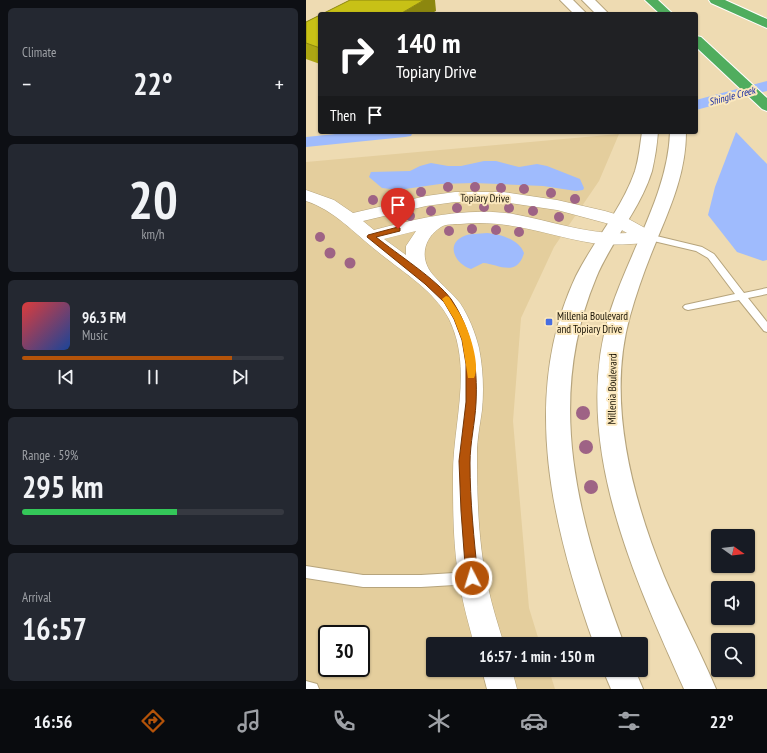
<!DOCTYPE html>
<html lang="en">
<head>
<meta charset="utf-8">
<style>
	:root { --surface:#171b24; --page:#242831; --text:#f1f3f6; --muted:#9ea1a6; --line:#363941; --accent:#b45309 }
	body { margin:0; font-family:"PT Sans Narrow",sans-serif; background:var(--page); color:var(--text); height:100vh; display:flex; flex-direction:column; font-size:15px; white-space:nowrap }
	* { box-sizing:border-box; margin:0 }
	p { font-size:13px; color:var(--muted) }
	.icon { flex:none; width:22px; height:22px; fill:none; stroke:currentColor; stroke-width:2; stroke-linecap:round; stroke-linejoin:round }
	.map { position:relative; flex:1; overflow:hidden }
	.details { display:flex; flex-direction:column; gap:8px; padding:8px; background:#0d0f14; width:306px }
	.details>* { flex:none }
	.hud { position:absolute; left:12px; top:12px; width:380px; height:122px; border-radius:4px; box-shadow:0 1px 3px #0004; background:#202124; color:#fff; overflow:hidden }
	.needle { width:26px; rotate:104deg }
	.fabs { position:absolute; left:405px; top:529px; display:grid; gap:8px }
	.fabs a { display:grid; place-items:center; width:44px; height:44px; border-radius:4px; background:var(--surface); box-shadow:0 1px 3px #0004; font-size:20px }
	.speed { position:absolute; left:12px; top:625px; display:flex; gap:8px; font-size:20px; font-weight:700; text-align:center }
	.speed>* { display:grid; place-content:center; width:52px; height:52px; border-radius:50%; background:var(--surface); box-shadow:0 1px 3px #0004; line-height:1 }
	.speed .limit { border:2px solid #111; border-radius:6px; background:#fff; color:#111 }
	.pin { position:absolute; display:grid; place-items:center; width:34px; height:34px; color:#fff; margin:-41px -17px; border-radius:50% 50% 50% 0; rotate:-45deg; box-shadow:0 0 4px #0007 }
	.pin .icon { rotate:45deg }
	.me { position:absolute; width:44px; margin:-22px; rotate:355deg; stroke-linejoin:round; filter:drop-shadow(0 0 3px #0008) }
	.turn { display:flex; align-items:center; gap:14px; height:84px; padding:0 12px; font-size:18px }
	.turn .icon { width:52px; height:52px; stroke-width:2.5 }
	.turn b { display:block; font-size:28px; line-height:34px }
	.then { display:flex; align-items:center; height:38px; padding:0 12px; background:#0003; gap:8px; font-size:15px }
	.big { font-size:30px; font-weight:800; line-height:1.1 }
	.details .card { flex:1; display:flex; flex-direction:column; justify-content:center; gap:6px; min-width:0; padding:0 14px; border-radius:6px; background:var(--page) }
	.details .dial { align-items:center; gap:0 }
	.dial b { font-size:52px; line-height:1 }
	.song { display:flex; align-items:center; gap:12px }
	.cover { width:48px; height:48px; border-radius:6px; background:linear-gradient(135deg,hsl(0 70% 55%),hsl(220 70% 35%)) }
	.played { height:4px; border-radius:2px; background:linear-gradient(90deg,var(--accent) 80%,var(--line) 80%) }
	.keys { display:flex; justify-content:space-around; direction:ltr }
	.heat { display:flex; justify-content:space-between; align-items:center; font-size:22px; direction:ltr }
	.charge { height:6px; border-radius:3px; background:linear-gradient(90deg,#34c759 59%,var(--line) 0) }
	.trip { position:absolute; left:120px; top:637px; width:222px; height:40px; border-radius:4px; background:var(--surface); box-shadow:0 1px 3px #0004; font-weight:800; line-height:40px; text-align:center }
	.tabs { display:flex; height:64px; justify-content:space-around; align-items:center; background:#090b0e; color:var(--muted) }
	.tabs .icon { width:28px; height:28px }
	.tabs .active { color:var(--accent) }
	.tabs b { font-size:18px; color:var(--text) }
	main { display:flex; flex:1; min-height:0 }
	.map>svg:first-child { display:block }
	.built { fill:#e4ce9d; fill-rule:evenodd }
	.water { fill:#9fbbfd }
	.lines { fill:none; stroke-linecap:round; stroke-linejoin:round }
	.canal { fill:#9fbbfd; fill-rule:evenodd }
	.service-casing { stroke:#b6a47c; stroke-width:2 }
	.minor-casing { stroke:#b6a47c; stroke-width:1 }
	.tertiary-casing { stroke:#b6a47c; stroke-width:2 }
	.motorway-casing { stroke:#fff; stroke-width:2 }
	.service { fill:#fff; fill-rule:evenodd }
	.minor { fill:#fff; fill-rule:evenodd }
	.tertiary { fill:#fff; fill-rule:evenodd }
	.motorway { fill:#50ad5e; fill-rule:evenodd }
	.tree { fill:#9e6385 }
	.wall { fill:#aca613 }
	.shaded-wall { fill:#8c870f }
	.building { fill:#c8c116; stroke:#8c870f }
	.route { fill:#b45309; stroke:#753606 }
	.slow { fill:#f59e0b }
	.poi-dot { fill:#476de0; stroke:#fbe8be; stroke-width:1.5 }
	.labels { text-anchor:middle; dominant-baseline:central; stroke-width:4; stroke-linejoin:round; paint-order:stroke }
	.far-water-label { font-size:10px; font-style:italic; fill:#1327a2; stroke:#fbe8be }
	.street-label { font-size:11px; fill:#181204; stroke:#fbe8be }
	.poi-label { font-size:11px; fill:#181204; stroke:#fbe8be; text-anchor:start }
</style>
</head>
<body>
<main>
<section class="details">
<div class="card"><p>Climate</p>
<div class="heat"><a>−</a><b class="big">22°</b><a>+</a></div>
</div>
<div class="card dial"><b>20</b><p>km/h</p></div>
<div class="card">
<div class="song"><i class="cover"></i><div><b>96.3 FM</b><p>Music</p></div></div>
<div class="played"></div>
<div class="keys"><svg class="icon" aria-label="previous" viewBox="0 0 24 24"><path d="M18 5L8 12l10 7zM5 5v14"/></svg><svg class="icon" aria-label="pause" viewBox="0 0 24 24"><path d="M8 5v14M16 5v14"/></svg><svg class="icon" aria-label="next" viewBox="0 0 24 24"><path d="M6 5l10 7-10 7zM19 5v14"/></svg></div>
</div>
<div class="card"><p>Range · 59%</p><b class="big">295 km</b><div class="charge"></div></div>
<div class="card"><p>Arrival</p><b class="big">16:57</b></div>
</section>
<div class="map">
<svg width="461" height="689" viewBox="0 0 461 689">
	<rect width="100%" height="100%" fill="#eedbb2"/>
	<path class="built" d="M313,134L293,181L248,247L215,318L207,421L223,608L234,644H127V670H243L249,689H0V162ZM21,634H55V668H21Z"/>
	<g class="water">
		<polygon points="430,132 461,164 461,260 457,261 431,252 402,215 409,187"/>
		<polygon points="178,161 190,161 213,167 231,164 241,166 274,179 278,188 277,190 270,191 237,186 168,183 134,184 92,190 76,188 63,177 65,172 104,171 114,166 125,163 142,166 155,166"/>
		<path d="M181,233C193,234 213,239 218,253C211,278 192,264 177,263L165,269C151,265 139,246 156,237C163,233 173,234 181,233Z"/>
	</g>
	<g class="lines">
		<g class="canal">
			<polygon points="461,81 461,91 390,110 390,100"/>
			<polygon points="49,132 107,132 105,136 99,137 0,147 0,137"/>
		</g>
		<g class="service-casing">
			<g id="service">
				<polygon points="342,234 396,247 408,254 438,293 461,288 461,294 442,298 461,322 461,332 458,331 433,300 382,310 379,309 377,307 379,305 429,294 402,258 390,251 339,239 338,237 339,235"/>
				<polygon points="0,566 57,575 115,575 165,572 170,574 172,578 170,582 165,584 115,587 57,587 0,578"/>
				<polygon points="0,681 11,684 13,689 0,689"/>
			</g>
		</g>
		<g class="minor-casing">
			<g id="minor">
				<path d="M0,190L28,200L47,213L120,196L149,192H197L251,200L299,211L319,217L348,233L351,237L348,241L342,243C323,244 305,246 286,243C239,235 204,219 154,224C148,224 139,224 135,227C116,239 113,261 129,277C137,286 146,293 154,303C163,317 169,332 173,348C177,368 178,390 176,410C174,425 171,439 171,453C171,497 172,544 182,587C186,606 192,625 198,644H168C163,625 157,605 154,585C147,549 147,511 147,474C147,423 167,368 143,319C128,290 95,271 71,251C48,233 28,210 0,201ZM149,202H197L251,210L307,225L321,233C282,235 246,221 207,214C160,207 113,218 68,230L57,221L120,206ZM110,231L100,246V255L78,239Z"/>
				<polygon points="176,670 206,670 211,689 181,689"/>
			</g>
		</g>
		<g class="tertiary-casing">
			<g id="tertiary">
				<polygon points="254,0 267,0 281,14 268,14"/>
				<polygon points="276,0 289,0 303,14 290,14"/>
				<path d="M336,132H352C351,145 349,158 346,171C334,210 305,241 290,278C238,403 273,523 318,644H288C246,526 214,395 270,276C288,240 316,209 329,171C333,158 334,145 336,132Z"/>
				<path d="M364,132H380C380,172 365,206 350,242C340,266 331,291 324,316C300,401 326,497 358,576C374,614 394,651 410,689H378C327,575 264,439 304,312C323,252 362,194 364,132Z"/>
				<polygon points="297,670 329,670 337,689 305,689"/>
			</g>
		</g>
		<g class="motorway-casing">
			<g id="motorway">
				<polygon points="339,0 352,0 367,14 354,14"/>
				<polygon points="403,0 419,0 461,19 461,28 405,3"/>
				<polygon points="390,36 395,37 461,98 461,111 456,109 390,47"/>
			</g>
		</g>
		<use href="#service" class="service"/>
		<use href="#minor" class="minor"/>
		<use href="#tertiary" class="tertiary"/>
		<use href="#motorway" class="motorway"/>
	</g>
	<g class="tree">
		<circle cx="142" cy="187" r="5"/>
		<circle cx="169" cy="187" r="5"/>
		<circle cx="195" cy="188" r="5"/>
		<circle cx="218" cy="189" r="5"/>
		<circle cx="115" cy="192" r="5"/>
		<circle cx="245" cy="193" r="5"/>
		<circle cx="91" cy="196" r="5"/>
		<circle cx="269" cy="199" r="5"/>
		<circle cx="67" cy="200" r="5"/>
		<circle cx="178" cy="207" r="5"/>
		<circle cx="151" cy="208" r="5"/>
		<circle cx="203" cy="208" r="5"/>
		<circle cx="125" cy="211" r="5"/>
		<circle cx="227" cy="211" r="5"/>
		<circle cx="104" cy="216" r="5"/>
		<circle cx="253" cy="217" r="5"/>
		<circle cx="166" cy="229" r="5"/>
		<circle cx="190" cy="230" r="5"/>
		<circle cx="143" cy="231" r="5"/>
		<circle cx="213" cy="232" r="5"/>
		<circle cx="14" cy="237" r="5"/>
		<circle cx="24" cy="253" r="5.5"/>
		<circle cx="44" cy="263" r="5.5"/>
		<circle cx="277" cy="413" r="7"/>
		<circle cx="280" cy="447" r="7"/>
		<circle cx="285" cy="487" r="7"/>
	</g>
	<polygon class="wall" points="14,15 14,64 0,59 0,22"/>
	<polygon class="shaded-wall" points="118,0 129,0 130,11 124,14 94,14"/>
	<g class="building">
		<polygon points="44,0 118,0 94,14 16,14"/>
		<polygon points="14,15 14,48 0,43 0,22"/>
	</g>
	<path class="route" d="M92,227L94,228V231L70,237C91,254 130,279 145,299C166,330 172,366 170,403C169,423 164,443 164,463C164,501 168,539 172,578L170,581L166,583L162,581L160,578L155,511L153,461L160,402V364L156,340L148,319L138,302L119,284L61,237L62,235Z"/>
	<path class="slow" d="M140,296L143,297C147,304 153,311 156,318C163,330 175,366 168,378H162L156,340L148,319L136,299Z"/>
	<rect class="poi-dot" x="239" y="318" width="8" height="8" rx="2"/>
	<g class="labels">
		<g class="far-water-label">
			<text transform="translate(426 96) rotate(-15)">Shingle Creek</text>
		</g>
		<g class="street-label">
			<text transform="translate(179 198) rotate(1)">Topiary Drive</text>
			<text transform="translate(306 389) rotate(-89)">Millenia Boulevard</text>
		</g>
		<g class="poi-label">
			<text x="251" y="316">Millenia Boulevard<tspan x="251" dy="13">and Topiary Drive</tspan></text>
		</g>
	</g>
</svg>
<div class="fabs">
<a><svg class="needle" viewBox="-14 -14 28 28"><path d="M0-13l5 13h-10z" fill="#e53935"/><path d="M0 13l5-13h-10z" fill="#9ea1a6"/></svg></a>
<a><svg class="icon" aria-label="sound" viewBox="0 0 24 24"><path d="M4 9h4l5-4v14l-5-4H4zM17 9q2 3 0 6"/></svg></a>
<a><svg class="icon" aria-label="search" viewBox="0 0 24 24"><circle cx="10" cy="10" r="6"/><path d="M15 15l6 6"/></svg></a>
</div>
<div class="speed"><div class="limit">30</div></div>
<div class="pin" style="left:92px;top:229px;background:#d93025"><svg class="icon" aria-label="arrive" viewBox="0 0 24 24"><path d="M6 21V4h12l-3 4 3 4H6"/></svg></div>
<svg class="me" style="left:166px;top:578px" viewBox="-20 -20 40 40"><circle r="17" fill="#b45309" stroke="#fff" stroke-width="3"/><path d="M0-11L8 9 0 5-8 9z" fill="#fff"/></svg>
<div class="trip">16:57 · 1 min · 150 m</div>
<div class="hud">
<div class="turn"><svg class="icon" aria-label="right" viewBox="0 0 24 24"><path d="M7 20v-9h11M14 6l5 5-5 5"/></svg><div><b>140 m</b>Topiary Drive</div></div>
<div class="then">Then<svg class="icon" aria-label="arrive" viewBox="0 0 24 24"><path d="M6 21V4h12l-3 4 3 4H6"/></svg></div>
</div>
</div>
</main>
<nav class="tabs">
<b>16:56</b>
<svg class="icon active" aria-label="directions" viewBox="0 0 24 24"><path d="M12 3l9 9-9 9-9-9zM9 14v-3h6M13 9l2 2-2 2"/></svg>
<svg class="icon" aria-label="music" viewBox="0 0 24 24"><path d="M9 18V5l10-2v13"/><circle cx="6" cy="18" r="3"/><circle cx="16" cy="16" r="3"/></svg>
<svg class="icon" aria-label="phone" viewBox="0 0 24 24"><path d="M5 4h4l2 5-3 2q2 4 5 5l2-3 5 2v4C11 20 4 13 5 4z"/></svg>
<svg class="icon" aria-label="climate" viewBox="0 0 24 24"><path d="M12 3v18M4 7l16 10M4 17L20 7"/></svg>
<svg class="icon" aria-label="car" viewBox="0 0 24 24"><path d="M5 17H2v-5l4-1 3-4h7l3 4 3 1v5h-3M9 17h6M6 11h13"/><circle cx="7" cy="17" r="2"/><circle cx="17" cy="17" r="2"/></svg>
<svg class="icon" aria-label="filters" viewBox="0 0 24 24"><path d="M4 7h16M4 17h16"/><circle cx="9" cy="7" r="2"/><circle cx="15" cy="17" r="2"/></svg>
<b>22°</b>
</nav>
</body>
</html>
